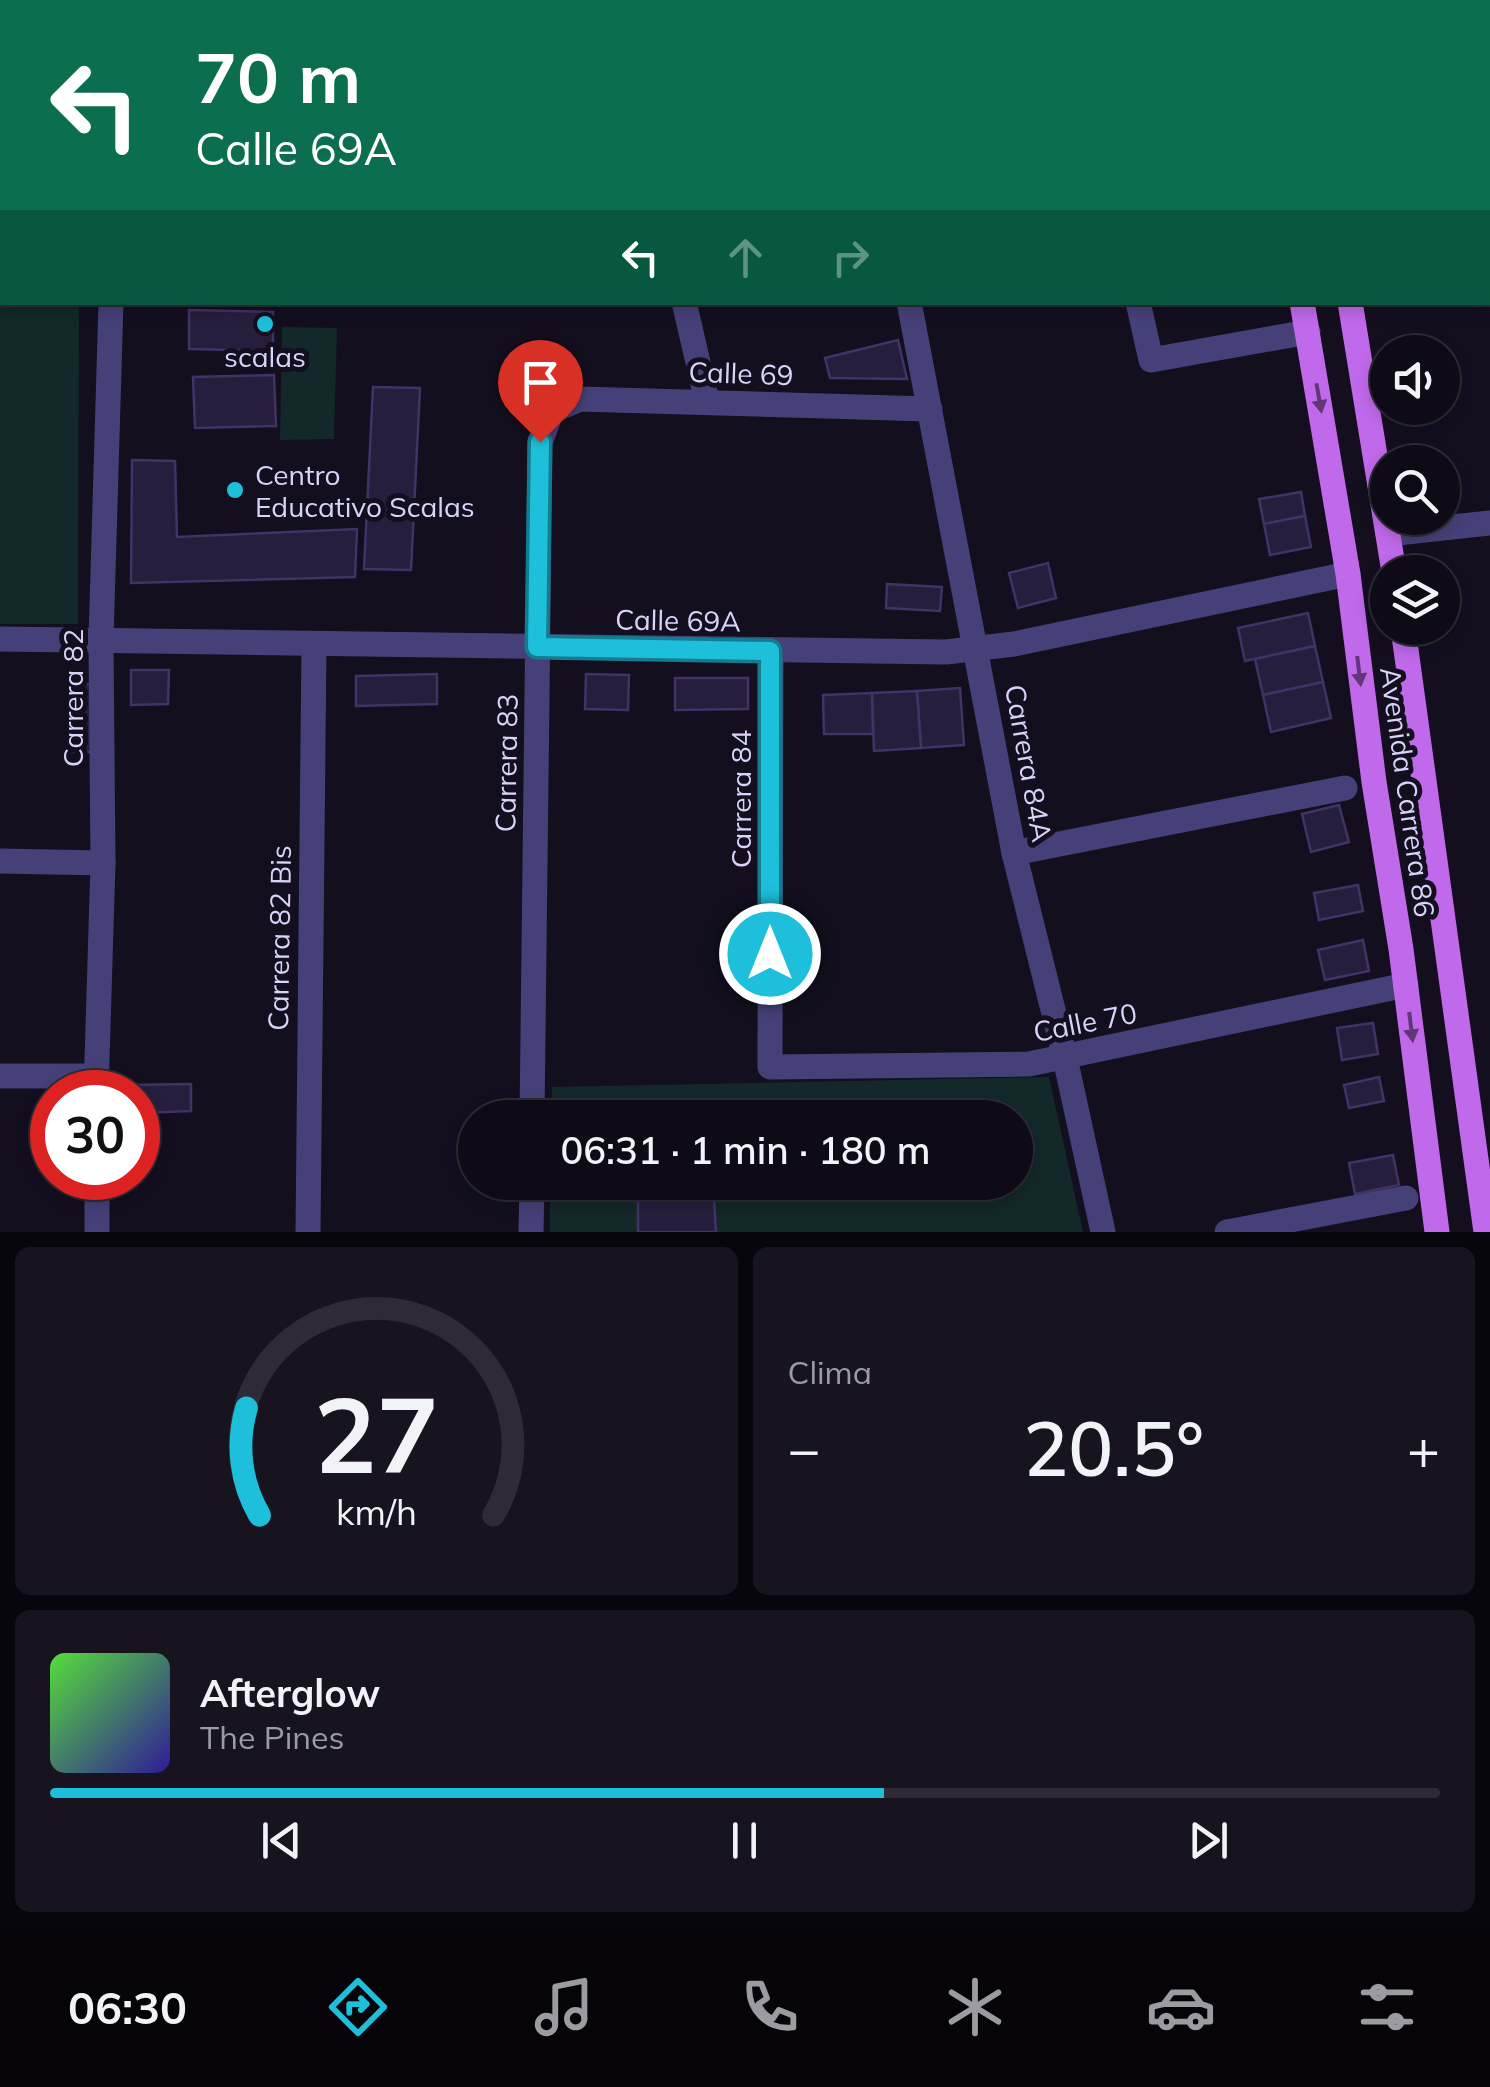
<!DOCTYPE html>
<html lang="es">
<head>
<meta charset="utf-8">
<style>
	:root { --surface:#0e0b17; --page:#171420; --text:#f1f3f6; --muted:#9b9ba1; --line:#2e2b36; --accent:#1ebfda }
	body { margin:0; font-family:Mulish,sans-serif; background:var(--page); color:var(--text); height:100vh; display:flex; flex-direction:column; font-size:38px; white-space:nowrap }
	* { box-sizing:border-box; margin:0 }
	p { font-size:32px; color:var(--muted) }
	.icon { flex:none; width:55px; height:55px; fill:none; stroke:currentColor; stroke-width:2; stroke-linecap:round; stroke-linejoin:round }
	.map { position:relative; height:1232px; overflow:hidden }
	.side { display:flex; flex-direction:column; gap:15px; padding:15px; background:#08060d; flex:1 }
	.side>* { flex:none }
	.banner { position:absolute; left:0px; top:0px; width:1490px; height:305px; box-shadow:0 5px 15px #0003,0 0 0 2px var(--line); background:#0b6e4f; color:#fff; overflow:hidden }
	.tools { position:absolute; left:1370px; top:335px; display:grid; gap:20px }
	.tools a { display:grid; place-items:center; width:90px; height:90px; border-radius:50%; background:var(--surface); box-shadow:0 5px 15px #0003,0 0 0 2px var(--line); font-size:50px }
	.speed { position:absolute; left:30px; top:1070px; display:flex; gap:20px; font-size:50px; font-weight:700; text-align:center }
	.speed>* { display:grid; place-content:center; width:130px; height:130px; border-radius:50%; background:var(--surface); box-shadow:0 5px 15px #0003,0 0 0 2px var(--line); line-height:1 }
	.speed .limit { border:15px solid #d22; background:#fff; color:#111 }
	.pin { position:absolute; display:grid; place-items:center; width:85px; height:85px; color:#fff; margin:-102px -42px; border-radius:50% 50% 50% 0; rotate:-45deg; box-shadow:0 0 10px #0007 }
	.pin .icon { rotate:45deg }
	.me { position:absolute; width:110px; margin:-55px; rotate:0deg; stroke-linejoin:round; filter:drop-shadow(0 0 8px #0008) }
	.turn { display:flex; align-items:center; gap:35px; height:210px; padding:0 30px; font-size:45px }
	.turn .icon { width:130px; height:130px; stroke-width:2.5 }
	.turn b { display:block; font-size:70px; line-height:85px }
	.lanes { display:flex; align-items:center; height:95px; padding:0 30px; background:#0003; justify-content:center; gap:50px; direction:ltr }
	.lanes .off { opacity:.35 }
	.big { font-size:75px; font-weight:600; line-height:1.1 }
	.side .widget { flex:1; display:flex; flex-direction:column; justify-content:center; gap:15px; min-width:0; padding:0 35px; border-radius:15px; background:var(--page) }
	.side .dial { align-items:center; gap:0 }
	.dial svg { height:260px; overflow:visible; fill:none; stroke:var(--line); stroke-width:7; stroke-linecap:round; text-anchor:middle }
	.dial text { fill:var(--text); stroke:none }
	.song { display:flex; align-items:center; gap:30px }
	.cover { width:120px; height:120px; border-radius:15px; background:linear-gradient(135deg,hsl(110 70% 55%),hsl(250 70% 35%)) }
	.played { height:10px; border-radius:5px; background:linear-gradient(90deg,var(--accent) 60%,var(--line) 60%) }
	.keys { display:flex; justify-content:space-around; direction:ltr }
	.heat { display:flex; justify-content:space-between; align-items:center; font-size:55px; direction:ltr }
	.side .tiles { flex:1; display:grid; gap:15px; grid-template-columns:1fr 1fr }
	.widget:last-child { grid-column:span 2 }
	.trip { position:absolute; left:458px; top:1100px; width:575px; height:100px; border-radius:50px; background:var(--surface); box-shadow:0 5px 15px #0003,0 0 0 2px var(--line); font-weight:600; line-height:100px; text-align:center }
	.dock { display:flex; height:160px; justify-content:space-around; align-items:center; background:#060409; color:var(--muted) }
	.dock .icon { width:70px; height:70px }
	.dock .active { color:var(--accent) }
	.dock b { font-size:45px; color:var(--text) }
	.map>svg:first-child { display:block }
	.green { fill:#132828 }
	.building { fill:#261e3d; stroke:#403366; stroke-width:2.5 }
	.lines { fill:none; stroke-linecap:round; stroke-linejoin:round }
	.minor { stroke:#454178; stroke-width:25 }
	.tertiary { stroke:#454178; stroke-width:25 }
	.primary { stroke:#c069ea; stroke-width:25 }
	.oneway { fill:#61377a }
	.route-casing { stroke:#147c8e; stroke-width:25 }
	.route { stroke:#1ebfda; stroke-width:18 }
	.poi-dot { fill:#1ebfda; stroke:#130f1f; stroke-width:4 }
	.labels { text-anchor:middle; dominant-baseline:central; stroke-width:10; stroke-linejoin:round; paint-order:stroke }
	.poi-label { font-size:28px; fill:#d9d3f9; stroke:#130f1f }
	.street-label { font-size:28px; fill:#d9d3f9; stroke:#130f1f }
</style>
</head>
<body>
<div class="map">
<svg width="1490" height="1232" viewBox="0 0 1490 1232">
	<rect width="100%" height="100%" fill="#130f1f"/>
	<g class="green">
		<polygon points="0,0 372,0 31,2"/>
		<polygon points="0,242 2,302 79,303 78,624 0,624"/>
		<polygon points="282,327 337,328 334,439 280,440"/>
		<polygon points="1049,1077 1083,1232 550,1232 550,1183 1015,1182 1015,1118 551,1117 552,1087"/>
	</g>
	<g class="building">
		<polygon points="1105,0 1195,0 1195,2 1106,2"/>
		<polygon points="189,310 273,312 273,351 189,349"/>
		<polygon points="898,340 907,379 830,378 825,358"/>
		<polygon points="274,375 276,426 195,428 193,377"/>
		<polygon points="373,387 420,388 411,570 364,569"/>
		<polygon points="132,460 175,461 177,537 357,529 355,577 131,583"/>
		<polygon points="1301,492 1305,516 1264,524 1259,499"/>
		<polygon points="1305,516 1311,547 1270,555 1264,524"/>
		<polygon points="1048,563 1056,598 1018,608 1009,573"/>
		<polygon points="887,584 942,587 940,611 886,608"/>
		<polygon points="1308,613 1315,646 1245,661 1238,628"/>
		<polygon points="1315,646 1323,682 1263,695 1255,659"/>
		<polygon points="131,670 169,670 168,704 131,705"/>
		<polygon points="437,674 437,704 356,706 356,676"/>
		<polygon points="586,674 629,675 628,710 585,709"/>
		<polygon points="675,678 748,678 748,709 675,710"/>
		<polygon points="1323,682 1331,718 1271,732 1263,695"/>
		<rect x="74" y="684" width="24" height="68"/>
		<polygon points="960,688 964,745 921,748 917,691"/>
		<polygon points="917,691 921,748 874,751 872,693"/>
		<polygon points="872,693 873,734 824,734 823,695"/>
		<polygon points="1339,805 1349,842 1311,852 1302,814"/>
		<polygon points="1358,885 1363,911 1319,920 1314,893"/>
		<polygon points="1363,940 1369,971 1325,980 1318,950"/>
		<polygon points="1373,1023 1378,1054 1342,1060 1337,1028"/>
		<polygon points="1379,1077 1384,1101 1349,1108 1344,1085"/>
		<polygon points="191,1084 191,1111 138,1113 138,1092 123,1092 123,1085"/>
		<polygon points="1393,1155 1399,1185 1355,1194 1349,1163"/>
		<polygon points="584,1182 713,1182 716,1232 638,1232 638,1199 584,1194"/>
	</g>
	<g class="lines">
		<g class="minor">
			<polyline points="639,0 640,2"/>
			<polyline points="867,0 868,2"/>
			<polyline points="1467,0 1467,2"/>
			<polyline points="0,24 2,24"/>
			<polyline points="1488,127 1490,127"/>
			<polyline points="1488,215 1490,249"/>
			<polyline points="0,232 2,232"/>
			<polyline points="684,302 707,401"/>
			<polyline points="909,302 1014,853 1065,1058 1103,1232"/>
			<polyline points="1138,302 1151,360 1308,332"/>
			<polyline points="1388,534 1490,523"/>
			<polyline points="771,651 770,1067 1029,1064 1406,985"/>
			<polyline points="1014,853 1345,788"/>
			<polyline points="0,861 103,863"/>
			<polyline points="0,1076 96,1076"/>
			<polyline points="96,1092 103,863 101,640 111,302"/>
			<polyline points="532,1118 540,442 552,411 580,399 930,409"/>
			<polyline points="97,1178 97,1232"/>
			<polyline points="308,1232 314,644"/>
			<polyline points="531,1232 532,1182"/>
			<polyline points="1227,1232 1406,1198"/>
		</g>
		<polyline class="tertiary" points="0,639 946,652 1014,644 1348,574"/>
		<g class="primary">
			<polyline points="1227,0 1227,2"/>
			<polyline points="1276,0 1277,2"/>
			<polyline points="1302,302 1348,574 1374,782 1401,949 1437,1232"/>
			<polyline points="1350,302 1394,572"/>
			<polyline points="1403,628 1486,1232"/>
		</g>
	</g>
	<defs><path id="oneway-solid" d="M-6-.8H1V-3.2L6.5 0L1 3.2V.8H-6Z" transform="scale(2.5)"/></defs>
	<g class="oneway">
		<use href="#oneway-solid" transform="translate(1319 398) rotate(80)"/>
		<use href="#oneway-solid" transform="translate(1359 671) rotate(83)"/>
		<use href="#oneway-solid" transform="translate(1411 1027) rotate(83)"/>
	</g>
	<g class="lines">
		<g class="route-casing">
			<polyline id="route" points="540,442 537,647 770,651 770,954"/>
		</g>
		<use href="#route" class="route"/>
	</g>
	<g class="poi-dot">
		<circle cx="265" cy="324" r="10"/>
		<circle cx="235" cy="490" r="10"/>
	</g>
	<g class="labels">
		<g class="poi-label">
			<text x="265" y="356">scalas</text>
			<text x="255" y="474" text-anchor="start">Centro<tspan x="255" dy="32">Educativo Scalas</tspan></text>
		</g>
		<g class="street-label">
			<text transform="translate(741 373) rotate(2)">Calle 69</text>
			<text transform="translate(678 620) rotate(1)">Calle 69A</text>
			<text transform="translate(72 698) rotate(-90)">Carrera 82</text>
			<text transform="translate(506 763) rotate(-89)">Carrera 83</text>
			<text transform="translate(1029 763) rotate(80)">Carrera 84A</text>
			<text transform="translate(1408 792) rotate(82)">Avenida Carrera 86</text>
			<text transform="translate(740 799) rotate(-90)">Carrera 84</text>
			<text transform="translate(279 938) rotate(-89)">Carrera 82 Bis</text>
			<text transform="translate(1085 1022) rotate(-11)">Calle 70</text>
		</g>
	</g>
</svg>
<div class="tools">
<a><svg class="icon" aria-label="sound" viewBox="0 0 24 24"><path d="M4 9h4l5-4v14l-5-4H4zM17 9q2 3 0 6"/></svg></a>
<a><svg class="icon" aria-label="search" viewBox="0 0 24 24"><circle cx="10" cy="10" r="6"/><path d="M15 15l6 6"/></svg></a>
<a><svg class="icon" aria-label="layers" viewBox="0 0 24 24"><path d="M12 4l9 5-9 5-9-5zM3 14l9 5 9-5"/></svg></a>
</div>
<div class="speed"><div class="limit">30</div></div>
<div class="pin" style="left:540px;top:442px;background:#d93025"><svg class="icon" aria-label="arrive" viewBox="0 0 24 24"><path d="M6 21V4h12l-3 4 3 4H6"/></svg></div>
<svg class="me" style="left:770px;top:954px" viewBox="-20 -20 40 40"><circle r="17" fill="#1ebfda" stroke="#fff" stroke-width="3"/><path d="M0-11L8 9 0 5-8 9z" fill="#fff"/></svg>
<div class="trip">06:31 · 1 min · 180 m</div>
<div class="banner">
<div class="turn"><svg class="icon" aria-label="left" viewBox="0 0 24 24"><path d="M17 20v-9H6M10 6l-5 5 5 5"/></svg><div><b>70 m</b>Calle 69A</div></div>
<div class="lanes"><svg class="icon" aria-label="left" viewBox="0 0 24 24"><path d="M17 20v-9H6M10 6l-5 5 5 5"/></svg><svg class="icon off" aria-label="ahead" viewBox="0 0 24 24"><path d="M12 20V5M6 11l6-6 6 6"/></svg><svg class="icon off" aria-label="right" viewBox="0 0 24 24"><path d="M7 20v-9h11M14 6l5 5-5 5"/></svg></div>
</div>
</div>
<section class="side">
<div class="tiles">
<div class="widget dial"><svg viewBox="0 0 100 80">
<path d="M14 69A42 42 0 1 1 86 69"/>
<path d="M14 69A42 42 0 0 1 10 36" stroke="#1ebfda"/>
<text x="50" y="56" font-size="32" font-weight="700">27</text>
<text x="50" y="72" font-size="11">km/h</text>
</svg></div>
<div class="widget"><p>Clima</p>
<div class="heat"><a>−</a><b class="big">20.5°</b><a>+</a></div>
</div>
<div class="widget">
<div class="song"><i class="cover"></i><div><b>Afterglow</b><p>The Pines</p></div></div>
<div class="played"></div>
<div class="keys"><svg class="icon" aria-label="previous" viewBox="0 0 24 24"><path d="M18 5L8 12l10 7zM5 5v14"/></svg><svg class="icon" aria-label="pause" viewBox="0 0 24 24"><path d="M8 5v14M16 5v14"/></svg><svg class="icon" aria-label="next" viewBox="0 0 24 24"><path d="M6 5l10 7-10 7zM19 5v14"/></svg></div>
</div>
</div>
</section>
<nav class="dock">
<b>06:30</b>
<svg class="icon active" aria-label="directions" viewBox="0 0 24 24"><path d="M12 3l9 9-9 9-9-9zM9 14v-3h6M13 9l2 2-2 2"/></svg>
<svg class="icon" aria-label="music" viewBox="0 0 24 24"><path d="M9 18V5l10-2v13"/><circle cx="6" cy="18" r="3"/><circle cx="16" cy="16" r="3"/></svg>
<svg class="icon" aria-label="phone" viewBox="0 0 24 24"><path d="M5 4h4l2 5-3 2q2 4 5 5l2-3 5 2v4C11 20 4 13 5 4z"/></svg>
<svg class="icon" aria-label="climate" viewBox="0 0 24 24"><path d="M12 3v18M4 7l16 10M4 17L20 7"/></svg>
<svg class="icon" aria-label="car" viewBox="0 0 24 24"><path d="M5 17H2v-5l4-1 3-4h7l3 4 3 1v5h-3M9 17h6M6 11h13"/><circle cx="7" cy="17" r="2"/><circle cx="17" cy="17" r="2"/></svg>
<svg class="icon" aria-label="filters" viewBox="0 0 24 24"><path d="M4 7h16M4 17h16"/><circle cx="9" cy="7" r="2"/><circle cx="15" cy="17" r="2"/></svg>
</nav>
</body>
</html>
